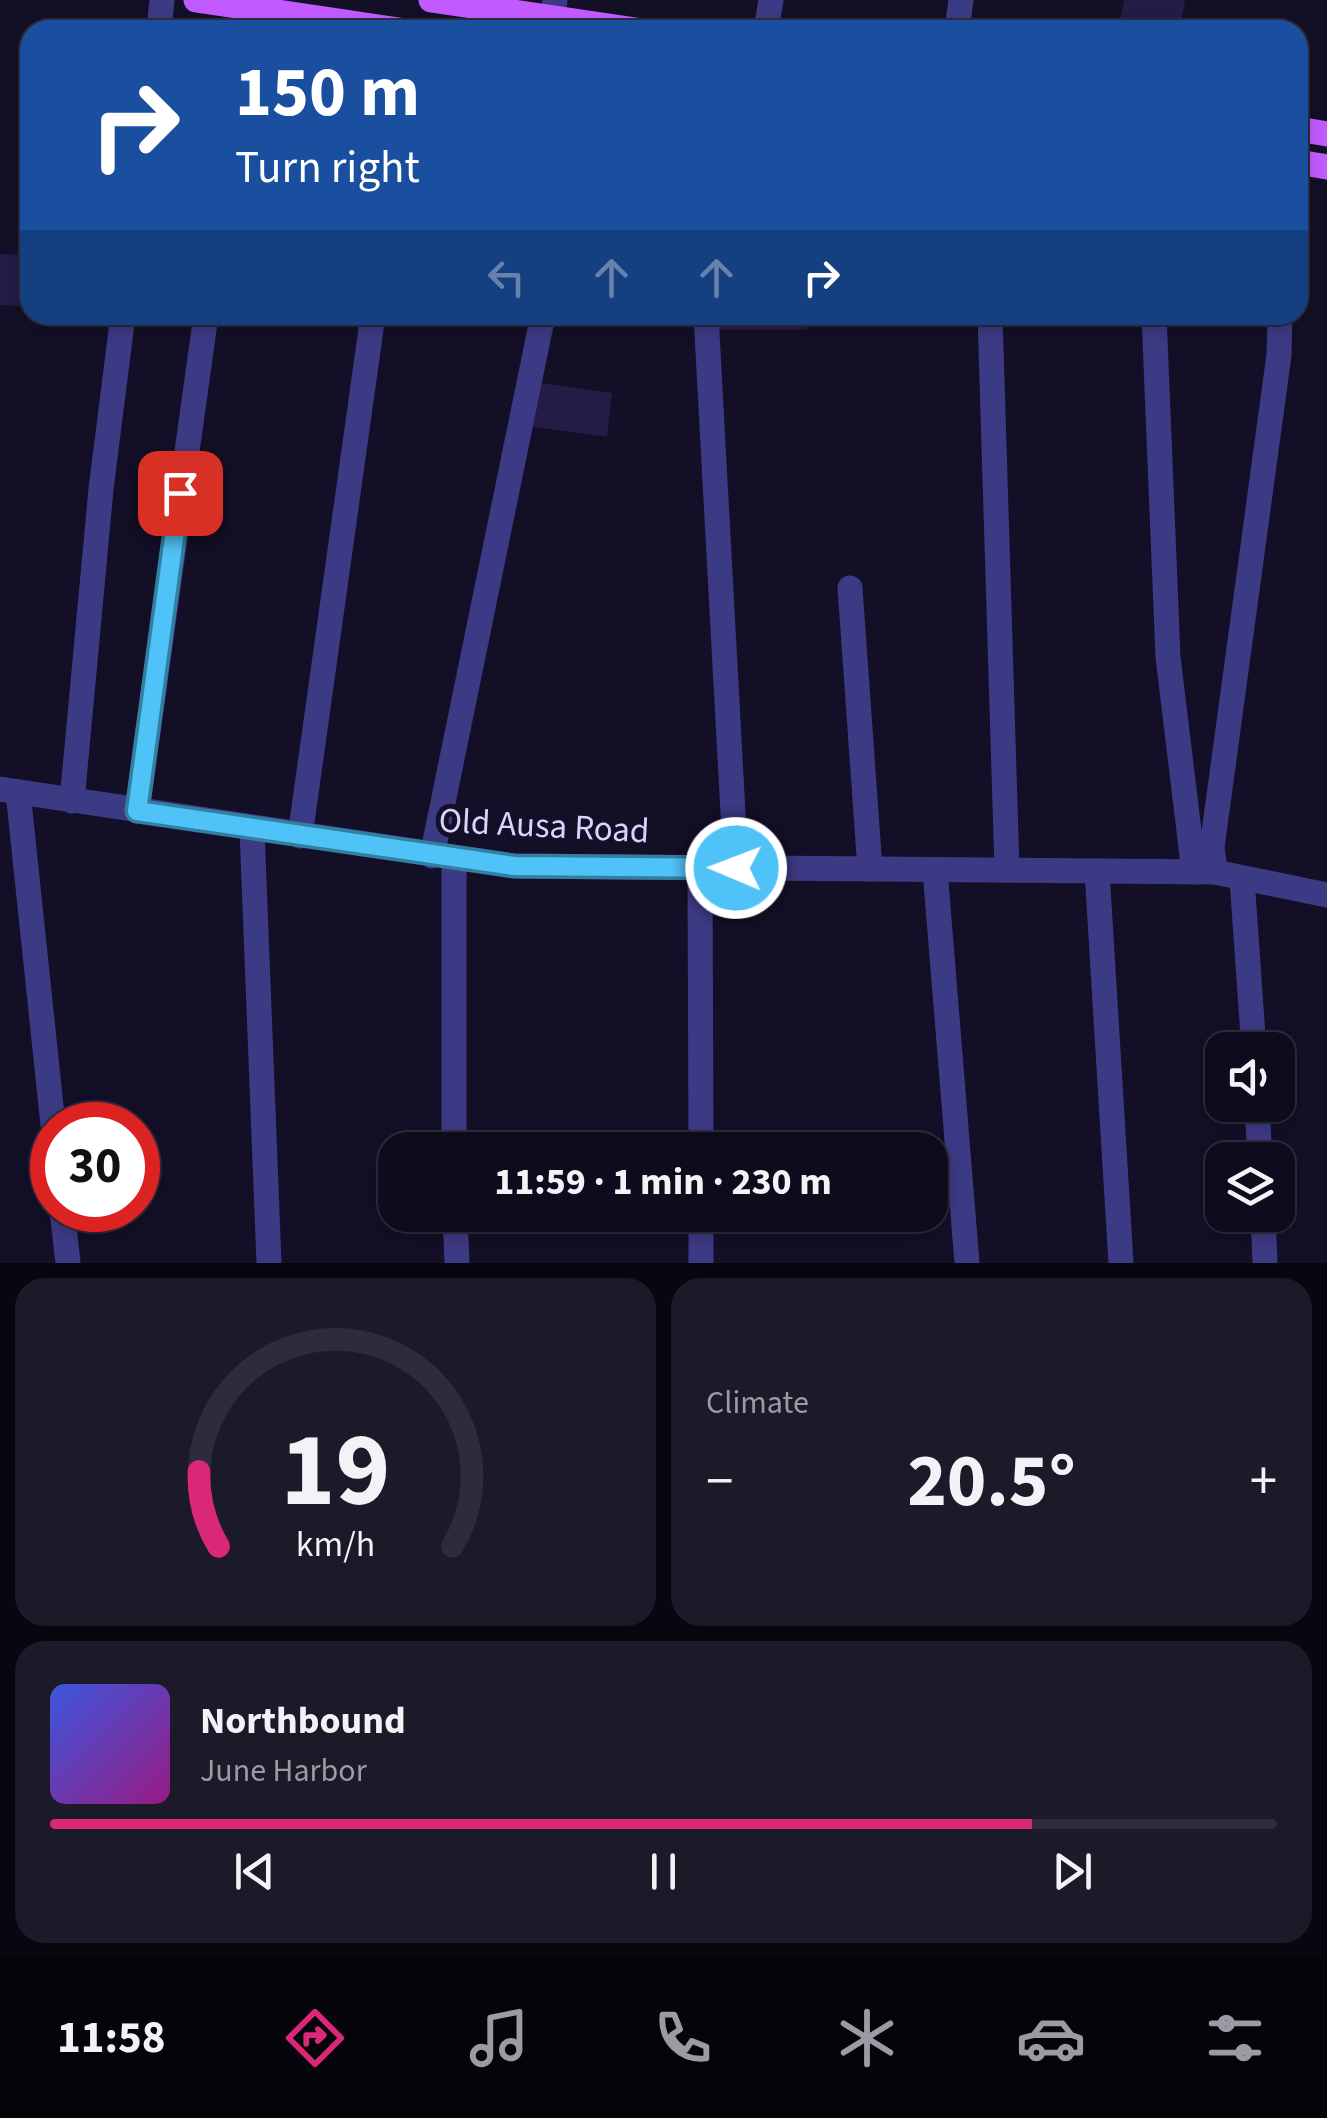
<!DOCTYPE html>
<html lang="en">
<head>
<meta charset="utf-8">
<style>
	:root { --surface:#0e0b1c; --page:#1c1929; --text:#f1f3f6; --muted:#9b9ba3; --line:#2e2b3b; --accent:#db2777 }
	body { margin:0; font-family:"Source Sans 3",sans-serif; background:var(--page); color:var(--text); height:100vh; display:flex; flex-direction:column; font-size:38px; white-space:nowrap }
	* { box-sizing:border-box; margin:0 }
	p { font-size:32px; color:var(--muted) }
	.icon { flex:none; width:55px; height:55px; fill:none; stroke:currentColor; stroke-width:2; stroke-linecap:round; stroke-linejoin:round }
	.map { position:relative; height:1263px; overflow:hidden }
	.side { display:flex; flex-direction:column; gap:15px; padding:15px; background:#08060f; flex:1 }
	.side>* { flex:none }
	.banner { position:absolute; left:20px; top:20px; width:1288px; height:305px; border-radius:30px; box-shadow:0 5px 15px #0003,0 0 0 2px var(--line); background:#1a4fa0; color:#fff; overflow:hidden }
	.controls { position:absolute; left:1205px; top:1032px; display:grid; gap:20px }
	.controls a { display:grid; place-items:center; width:90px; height:90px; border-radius:20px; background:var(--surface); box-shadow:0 5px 15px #0003,0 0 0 2px var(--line); font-size:50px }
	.speed { position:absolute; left:30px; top:1102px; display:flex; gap:20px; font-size:50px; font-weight:700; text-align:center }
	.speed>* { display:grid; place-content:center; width:130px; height:130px; border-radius:50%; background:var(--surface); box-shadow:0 5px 15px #0003,0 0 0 2px var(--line); line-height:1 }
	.speed .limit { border:15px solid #d22; background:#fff; color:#111 }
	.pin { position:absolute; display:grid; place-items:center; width:85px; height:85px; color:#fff; margin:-42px; border-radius:20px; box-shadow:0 5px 15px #0006 }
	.me { position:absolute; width:110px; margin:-55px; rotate:271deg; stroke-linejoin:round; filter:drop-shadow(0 0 8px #0008) }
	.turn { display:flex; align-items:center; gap:35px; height:210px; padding:0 50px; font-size:45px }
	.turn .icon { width:130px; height:130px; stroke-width:2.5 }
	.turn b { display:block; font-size:70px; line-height:85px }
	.lanes { display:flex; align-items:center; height:95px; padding:0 50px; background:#0003; justify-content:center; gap:50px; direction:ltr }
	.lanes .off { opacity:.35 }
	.big { font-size:75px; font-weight:700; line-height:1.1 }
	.side .card { flex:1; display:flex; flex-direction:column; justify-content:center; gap:15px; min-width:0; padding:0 35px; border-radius:30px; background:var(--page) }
	.side .dial { align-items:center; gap:0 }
	.dial svg { height:260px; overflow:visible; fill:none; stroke:var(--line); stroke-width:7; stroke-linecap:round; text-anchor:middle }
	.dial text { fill:var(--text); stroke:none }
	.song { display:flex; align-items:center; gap:30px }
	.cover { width:120px; height:120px; border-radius:15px; background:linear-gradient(135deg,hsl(230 70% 55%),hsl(310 70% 35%)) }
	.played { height:10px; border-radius:5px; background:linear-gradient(90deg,var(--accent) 80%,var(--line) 80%) }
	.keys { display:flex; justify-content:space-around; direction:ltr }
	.heat { display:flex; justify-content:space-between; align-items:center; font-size:55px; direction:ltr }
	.side .tiles { flex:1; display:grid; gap:15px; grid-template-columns:1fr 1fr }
	.card:last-child { grid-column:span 2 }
	.trip { position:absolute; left:378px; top:1132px; width:570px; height:100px; border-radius:30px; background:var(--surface); box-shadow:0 5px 15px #0003,0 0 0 2px var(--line); font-weight:700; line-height:100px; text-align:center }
	.menu { display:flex; height:160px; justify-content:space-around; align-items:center; background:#06040b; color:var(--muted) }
	.menu .icon { width:70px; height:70px }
	.menu .active { color:var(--accent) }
	.menu b { font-size:45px; color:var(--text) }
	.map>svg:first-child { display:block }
	.building { fill:#241b47 }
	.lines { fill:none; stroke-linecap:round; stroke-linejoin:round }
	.minor { stroke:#3d3a85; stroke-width:25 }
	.major { stroke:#c25bff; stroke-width:25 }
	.route-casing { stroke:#337fa1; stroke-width:25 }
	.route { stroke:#4fc3f7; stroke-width:18 }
	.labels { text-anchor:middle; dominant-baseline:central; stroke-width:10; stroke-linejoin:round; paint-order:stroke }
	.street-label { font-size:35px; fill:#d9d4ff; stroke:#130f26 }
</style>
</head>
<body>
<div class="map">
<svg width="1327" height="1263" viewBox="0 0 1327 1263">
	<rect width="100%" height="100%" fill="#130f26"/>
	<g class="building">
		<polygon points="1124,0 1185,0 1180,30 1118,30"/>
		<polygon points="0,254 30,255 30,306 0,305"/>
		<rect x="712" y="315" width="95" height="15"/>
		<polygon points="533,382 612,393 607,437 527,426"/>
	</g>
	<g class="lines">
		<g class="minor">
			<polyline points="159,30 162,0"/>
			<polyline points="247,30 250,7"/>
			<polyline points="551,30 555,0"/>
			<polyline points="766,30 771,0"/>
			<polyline points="957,30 961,0"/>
			<polyline points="706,315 736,868"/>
			<polyline points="990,315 1007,870"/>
			<polyline points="1154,315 1168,657 1194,872"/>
			<polyline points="850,588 870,869"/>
			<polyline points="0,789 514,866 1215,872 1327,895"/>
			<polyline points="18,792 53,1125"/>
			<polyline points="72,801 101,489 123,315"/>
			<polyline points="137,811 206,315"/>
			<polyline points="252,830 269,1263"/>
			<polyline points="300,836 373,315"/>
			<polyline points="432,856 543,315"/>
			<polyline points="454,859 454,1150"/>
			<polyline points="700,867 701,1150"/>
			<polyline points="935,870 967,1263"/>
			<polyline points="1097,871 1121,1263"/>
			<polyline points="1215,872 1212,847 1279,355 1280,315"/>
			<polyline points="1242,879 1254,1050"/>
			<polyline points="1257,1105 1260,1160"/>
			<polyline points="62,1210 68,1263"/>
			<polyline points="455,1215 457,1263"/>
			<polyline points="701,1215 701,1263"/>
			<polyline points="1263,1215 1265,1263"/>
		</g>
		<g class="major">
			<polyline points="196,0 399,30"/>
			<polyline points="431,0 636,30"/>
			<polyline points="1298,129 1327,134"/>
			<polyline points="1298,162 1327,167"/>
		</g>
	</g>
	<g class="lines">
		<g class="route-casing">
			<polyline id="route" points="180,493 137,811 514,866 736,868"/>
		</g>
		<use href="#route" class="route"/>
	</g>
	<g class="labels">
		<g class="street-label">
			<text transform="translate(544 826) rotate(3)">Old Ausa Road</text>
		</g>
	</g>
</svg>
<div class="controls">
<a><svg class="icon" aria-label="sound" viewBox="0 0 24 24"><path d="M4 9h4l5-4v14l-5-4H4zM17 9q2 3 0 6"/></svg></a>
<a><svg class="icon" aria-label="layers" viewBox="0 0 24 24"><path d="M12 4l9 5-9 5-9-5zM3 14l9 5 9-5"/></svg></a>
</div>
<div class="speed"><div class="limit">30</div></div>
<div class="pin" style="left:180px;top:493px;background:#d93025"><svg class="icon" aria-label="arrive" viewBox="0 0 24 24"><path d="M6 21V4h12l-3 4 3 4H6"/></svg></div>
<svg class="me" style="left:736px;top:868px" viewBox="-20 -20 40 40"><circle r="17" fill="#4fc3f7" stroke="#fff" stroke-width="3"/><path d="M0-11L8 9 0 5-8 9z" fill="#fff"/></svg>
<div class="trip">11:59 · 1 min · 230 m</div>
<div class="banner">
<div class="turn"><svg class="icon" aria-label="right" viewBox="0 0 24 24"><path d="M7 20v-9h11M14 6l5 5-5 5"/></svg><div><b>150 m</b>Turn right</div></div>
<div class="lanes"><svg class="icon off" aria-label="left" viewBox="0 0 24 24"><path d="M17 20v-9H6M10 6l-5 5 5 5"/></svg><svg class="icon off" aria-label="ahead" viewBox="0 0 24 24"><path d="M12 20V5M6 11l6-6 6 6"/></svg><svg class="icon off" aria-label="ahead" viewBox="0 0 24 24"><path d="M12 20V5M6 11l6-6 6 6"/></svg><svg class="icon" aria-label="right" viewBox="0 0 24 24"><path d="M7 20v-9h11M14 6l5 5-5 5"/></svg></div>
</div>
</div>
<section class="side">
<div class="tiles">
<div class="card dial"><svg viewBox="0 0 100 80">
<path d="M14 69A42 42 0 1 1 86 69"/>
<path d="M14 69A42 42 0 0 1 8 46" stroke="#db2777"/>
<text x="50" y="56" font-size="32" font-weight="700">19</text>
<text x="50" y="72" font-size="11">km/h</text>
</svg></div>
<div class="card"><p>Climate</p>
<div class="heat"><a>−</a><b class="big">20.5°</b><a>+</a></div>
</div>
<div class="card">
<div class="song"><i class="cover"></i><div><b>Northbound</b><p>June Harbor</p></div></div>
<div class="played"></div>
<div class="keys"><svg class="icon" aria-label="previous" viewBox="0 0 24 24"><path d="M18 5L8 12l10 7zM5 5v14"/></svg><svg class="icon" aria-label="pause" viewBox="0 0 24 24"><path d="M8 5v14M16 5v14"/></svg><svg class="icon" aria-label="next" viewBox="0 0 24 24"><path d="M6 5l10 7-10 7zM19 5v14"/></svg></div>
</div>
</div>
</section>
<nav class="menu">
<b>11:58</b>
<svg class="icon active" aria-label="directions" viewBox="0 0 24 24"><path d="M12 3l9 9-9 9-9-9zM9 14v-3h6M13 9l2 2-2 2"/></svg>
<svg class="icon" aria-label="music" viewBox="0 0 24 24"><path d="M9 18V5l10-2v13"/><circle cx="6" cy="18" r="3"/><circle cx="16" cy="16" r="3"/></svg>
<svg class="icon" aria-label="phone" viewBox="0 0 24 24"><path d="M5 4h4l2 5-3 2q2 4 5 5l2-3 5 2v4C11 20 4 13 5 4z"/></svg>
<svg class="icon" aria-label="climate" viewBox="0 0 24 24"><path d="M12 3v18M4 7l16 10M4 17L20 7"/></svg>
<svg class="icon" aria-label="car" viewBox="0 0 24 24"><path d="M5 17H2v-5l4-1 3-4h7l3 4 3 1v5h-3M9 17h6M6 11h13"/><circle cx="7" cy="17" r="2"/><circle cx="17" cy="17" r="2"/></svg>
<svg class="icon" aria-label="filters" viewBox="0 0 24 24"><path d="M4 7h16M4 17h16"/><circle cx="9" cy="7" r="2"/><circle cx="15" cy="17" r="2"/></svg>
</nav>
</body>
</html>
